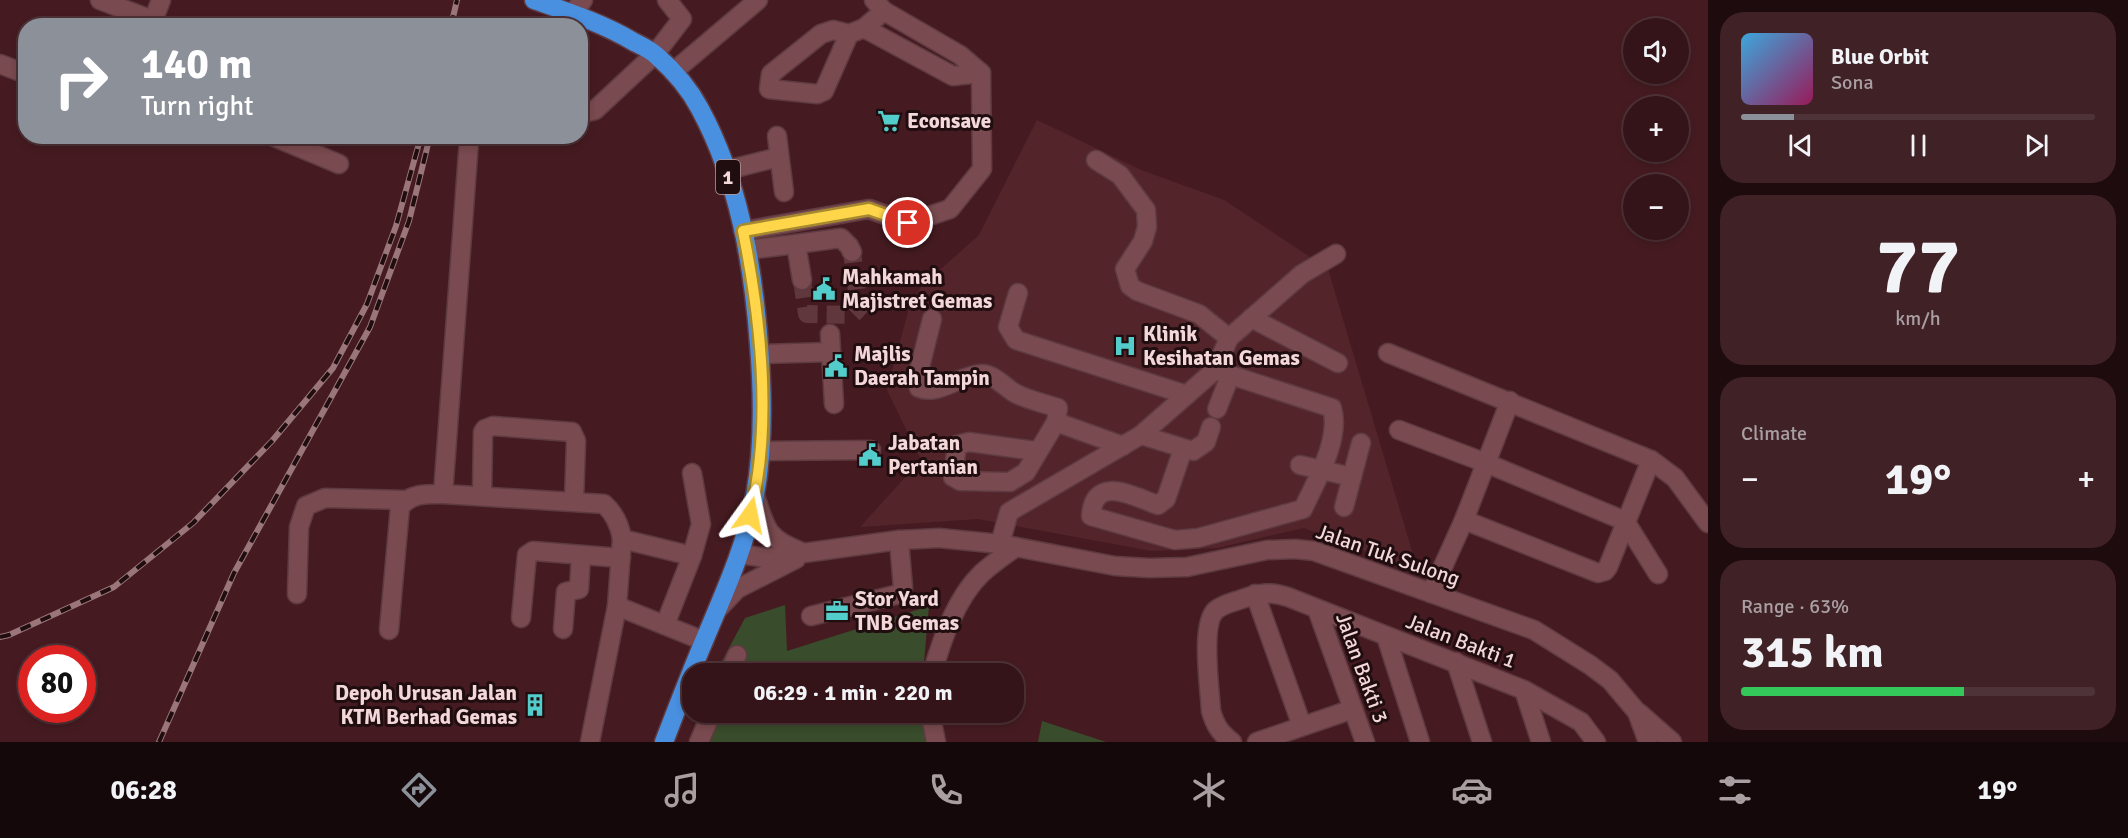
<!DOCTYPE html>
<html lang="en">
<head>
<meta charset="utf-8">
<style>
	:root { --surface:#341419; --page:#3f2126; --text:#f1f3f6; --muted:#a99ea2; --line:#4e3338; --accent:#8c9099 }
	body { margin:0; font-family:Signika,sans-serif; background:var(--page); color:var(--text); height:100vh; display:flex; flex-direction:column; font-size:22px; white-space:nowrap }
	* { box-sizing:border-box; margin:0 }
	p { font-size:20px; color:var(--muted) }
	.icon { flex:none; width:33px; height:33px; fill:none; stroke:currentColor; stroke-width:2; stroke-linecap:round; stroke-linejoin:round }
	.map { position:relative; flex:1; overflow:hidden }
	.side { display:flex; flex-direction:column; gap:12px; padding:12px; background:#1d0b0e; width:420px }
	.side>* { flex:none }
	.hud { position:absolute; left:18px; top:18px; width:570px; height:126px; border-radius:24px; box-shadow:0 3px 9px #0003,0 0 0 2px var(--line); background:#8c9099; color:#fff; overflow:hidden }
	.buttons { position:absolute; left:1623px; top:18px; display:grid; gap:12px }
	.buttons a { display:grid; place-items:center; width:66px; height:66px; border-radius:50%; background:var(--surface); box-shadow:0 3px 9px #0003,0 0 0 2px var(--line); font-size:30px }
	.speed { position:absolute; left:18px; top:645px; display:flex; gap:12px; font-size:30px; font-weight:700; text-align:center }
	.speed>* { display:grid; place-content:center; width:78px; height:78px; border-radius:50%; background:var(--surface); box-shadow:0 3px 9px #0003,0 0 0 2px var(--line); line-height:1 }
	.speed .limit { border:9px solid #d22; background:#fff; color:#111 }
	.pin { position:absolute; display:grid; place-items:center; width:51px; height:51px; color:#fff; margin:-26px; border:3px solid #fff; border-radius:50%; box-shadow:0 2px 6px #0007 }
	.me { position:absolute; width:66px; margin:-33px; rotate:12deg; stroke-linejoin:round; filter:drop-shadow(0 0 4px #0008) }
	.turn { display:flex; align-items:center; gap:21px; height:126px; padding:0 24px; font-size:27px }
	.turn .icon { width:78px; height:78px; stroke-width:2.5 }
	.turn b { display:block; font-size:42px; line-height:51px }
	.big { font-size:45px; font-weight:700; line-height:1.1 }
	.side .card { flex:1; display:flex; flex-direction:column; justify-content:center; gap:9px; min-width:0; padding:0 21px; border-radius:24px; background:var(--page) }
	.side .dial { align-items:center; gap:0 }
	.dial b { font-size:78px; line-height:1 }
	.song { display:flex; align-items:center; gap:18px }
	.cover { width:72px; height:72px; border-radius:9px; background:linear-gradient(135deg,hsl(200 70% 55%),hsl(330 70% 35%)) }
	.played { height:6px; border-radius:3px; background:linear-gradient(90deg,var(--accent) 15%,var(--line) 15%) }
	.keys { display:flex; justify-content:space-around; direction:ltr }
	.heat { display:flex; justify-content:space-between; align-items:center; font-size:33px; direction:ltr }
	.charge { height:9px; border-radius:4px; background:linear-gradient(90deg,#34c759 63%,var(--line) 0) }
	.trip { position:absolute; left:682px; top:663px; width:342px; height:60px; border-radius:24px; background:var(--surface); box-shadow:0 3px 9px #0003,0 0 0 2px var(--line); font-weight:700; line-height:60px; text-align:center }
	.tabs { display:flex; height:96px; justify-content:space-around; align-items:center; background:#15080a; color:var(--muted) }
	.tabs .icon { width:42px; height:42px }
	.tabs .active { color:var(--accent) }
	.tabs b { font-size:27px; color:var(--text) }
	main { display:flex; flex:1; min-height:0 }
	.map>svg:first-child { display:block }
	.built { fill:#54242b }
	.green { fill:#394c2b }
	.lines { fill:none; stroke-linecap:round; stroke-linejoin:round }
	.minor-tunnel { stroke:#5f373d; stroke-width:18; stroke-dasharray:18 9; stroke-linecap:butt }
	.minor-casing { stroke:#5e3a41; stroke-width:21 }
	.highway-casing { stroke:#5e3a41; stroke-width:21 }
	.minor { stroke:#794a4f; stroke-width:18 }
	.highway { stroke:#4990e1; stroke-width:18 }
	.rail-casing { stroke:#9a767a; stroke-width:6 }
	.rail { stroke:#1f0d0f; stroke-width:4; stroke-dasharray:11; stroke-linecap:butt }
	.route-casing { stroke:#a68a30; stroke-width:15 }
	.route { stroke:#ffd54a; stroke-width:10 }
	.labels { text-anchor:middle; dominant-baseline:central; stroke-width:6; stroke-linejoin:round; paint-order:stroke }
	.shield { fill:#1f0d0f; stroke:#b49a9c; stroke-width:1.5 }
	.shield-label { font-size:20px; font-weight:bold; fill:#f4d7d9 }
	.poi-label { font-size:21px; font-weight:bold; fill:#f4d7d9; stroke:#1f0d0f; text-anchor:start }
	.street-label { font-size:21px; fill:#f4d7d9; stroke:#1f0d0f }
</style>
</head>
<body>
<main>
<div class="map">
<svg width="1708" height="742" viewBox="0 0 1708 742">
	<rect width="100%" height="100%" fill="#451b21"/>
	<polygon class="built" points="1037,120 1141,170 1224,200 1328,269 1418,571 1304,528 1217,548 1152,551 978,519 860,527 921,460 887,390 911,301 922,286 979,235"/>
	<g class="green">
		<polygon points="785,605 787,651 929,606 923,673 715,674 745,618"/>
		<polygon points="700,712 923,713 928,742 689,742"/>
		<polygon points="1042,721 1106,742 1038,742"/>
	</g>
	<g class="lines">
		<polyline class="minor-tunnel" points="802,280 807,314 852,315 859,308 852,252"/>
		<g class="minor-casing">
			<g id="minor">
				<polyline points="100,0 152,20"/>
				<polyline points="573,13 583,0"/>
				<polyline points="151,26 161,0"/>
				<polyline points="864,28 953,76 981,73"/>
				<polyline points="849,34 824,91 817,94 769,89 771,74 821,34 833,30 849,34 864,28 884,11"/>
				<polyline points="0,64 26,74"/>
				<polyline points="673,72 758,0"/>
				<polyline points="580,114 595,110 655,54 682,19 667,0"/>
				<polyline points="272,136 339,164"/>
				<polyline points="777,136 784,192"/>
				<polyline points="1096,160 1120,175 1146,210 1147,227 1143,241 1125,269 1130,286 1137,291 1199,314 1229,338"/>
				<polyline points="727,170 779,157"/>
				<polyline points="743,231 869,209 908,223 950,209 982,169 981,73 960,55 884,11 874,0"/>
				<polyline points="747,250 796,244"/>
				<polyline points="802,280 796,244 841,238 849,246 852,252"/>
				<polyline points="1018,293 1008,327 1016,340 1187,395"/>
				<polyline points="1251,318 1338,363"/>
				<path d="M932,319L917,379L919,388C939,396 960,375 981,374C992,373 1004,386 1013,392C1026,400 1044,403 1058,408L1056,422L1123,446"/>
				<polyline points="830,334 834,404"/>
				<polyline points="1388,353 1651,460 1675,478 1708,523"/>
				<polyline points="760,354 831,352"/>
				<polyline points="1217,409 1230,376"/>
				<polyline points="1399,430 1486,463 1625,521 1658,574"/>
				<polyline points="1141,435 1193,451 1206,442 1211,427"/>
				<path d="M1183,449L1166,499L1158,505C1134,497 1094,473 1091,516L1175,540L1198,538L1303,509C1316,481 1341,439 1332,408L1215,370"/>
				<polyline points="761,451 871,450"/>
				<polyline points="1036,451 969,442 957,445 953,477 960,481 1010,482 1026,472 1056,422"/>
				<polyline points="1300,465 1352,477"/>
				<polyline points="443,494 469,140 472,136"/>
				<path d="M755,495C766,530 767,539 802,552"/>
				<polyline points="482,496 483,432 485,429 493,426 572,432 576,441 574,501"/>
				<polyline points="1344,507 1361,443"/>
				<polyline points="1464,520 1598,573 1605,571 1608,567 1651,460"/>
				<polyline points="622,539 692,556"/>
				<polyline points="1000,544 1009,512 1141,435 1215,370 1229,338 1302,274 1336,254"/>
				<polyline points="740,554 767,558 899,540 939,538 1000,544 1115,566 1149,568 1187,567 1267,550 1295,549 1314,551 1534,630 1590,665 1610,680 1637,712 1648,742"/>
				<polyline points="1431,593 1464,520 1510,401"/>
				<polyline points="297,594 299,527 306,506 325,498 405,500"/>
				<polyline points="1255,594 1302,726"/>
				<polyline points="719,608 737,589 796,559"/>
				<polyline points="1317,609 1365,742"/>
				<polyline points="811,616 899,594 903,588 899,540"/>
				<polyline points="521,618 527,555 533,551 621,558"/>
				<polyline points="665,625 692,556 701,524 692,473"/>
				<polyline points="563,629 566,592 579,589 581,555"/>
				<path d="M389,630L400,507C411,493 426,494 443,494L604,504C614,513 620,526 622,539L617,606L704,641"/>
				<polyline points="1386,636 1420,742"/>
				<polyline points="1456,662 1482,742"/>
				<polyline points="729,674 737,655"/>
				<path d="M932,674C942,639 956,598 982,573C993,563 1005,555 1016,547"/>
				<polyline points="1524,690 1541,742"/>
				<polyline points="930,712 936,742"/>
				<polyline points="1639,713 1672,742"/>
				<polyline points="590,742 617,606"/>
				<polyline points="699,742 712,712"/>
				<path d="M1232,742C1220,733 1215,725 1211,711C1210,689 1200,624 1216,610C1223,604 1234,602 1242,599C1259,593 1271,591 1288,597L1524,690L1581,722L1596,742"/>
				<polyline points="1257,742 1353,709"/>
			</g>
		</g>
		<g class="highway-casing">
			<path id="highway" d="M534,0C568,12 602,23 634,42C642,46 651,50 657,56C673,70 690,90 700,109C739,181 753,265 759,345C763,395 764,446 755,495C746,546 724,593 704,641C690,674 677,708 664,742"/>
		</g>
		<use href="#minor" class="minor"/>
		<use href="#highway" class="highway"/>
		<g class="rail-casing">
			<g id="rail">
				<polyline points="451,26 457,0"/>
				<polyline points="0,637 9,635 114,587 193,523 272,441 333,368 367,304 396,226 421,136"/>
				<polyline points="159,742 234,573 370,327 409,221 430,136"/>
			</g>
		</g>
		<use href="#rail" class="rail"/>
	</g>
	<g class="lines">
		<g class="route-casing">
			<path id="route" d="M750,515C773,425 761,320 743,231L869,209L908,223"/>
		</g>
		<use href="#route" class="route"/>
	</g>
	<defs>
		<g id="supermarket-bare" transform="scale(1.8)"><path d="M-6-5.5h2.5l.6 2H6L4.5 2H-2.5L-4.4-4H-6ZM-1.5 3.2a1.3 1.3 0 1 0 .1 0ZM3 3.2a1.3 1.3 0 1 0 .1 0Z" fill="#53cdcb" stroke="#1f0d0f" stroke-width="2.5" paint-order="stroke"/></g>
		<g id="civic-bare" transform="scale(1.8)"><path d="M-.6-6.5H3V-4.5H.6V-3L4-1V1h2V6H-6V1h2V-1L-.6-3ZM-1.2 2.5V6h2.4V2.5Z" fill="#53cdcb" stroke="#1f0d0f" stroke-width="2.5" paint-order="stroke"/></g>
		<g id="hospital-bare" transform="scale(1.8)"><path d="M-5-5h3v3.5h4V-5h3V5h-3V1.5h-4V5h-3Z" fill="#53cdcb" stroke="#1f0d0f" stroke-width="2.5" paint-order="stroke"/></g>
		<g id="office-bare" transform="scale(1.8)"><path d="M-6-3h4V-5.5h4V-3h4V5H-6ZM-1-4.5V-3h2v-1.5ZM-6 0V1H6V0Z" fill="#53cdcb" stroke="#1f0d0f" stroke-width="2.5" paint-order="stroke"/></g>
		<g id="building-bare" transform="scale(1.8)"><path d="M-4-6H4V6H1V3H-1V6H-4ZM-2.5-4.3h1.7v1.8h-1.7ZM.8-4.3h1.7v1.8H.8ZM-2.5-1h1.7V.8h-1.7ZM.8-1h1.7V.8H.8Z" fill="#53cdcb" stroke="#1f0d0f" stroke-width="2.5" paint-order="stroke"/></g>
	</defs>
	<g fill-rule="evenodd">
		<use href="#supermarket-bare" x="889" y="121"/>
		<use href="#civic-bare" x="824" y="289"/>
		<use href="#hospital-bare" x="1125" y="346"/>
		<use href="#civic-bare" x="836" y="366"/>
		<use href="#civic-bare" x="870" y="455"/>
		<use href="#office-bare" x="837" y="611"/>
		<use href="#building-bare" x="535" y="705"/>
	</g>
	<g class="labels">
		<rect class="shield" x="716" y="160" width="24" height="34" rx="4.5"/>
		<g class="shield-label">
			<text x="728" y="177">1</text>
		</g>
		<g class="poi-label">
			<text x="907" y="121">Econsave</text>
			<text x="842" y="277">Mahkamah<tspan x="842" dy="24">Majistret Gemas</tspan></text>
			<text x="1143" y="334">Klinik<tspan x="1143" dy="24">Kesihatan Gemas</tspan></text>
			<text x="854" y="354">Majlis<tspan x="854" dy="24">Daerah Tampin</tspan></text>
			<text x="888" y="443">Jabatan<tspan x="888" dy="24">Pertanian</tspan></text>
			<text x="855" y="599">Stor Yard<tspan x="855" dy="24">TNB Gemas</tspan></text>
			<text x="517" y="693" text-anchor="end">Depoh Urusan Jalan<tspan x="517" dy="24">KTM Berhad Gemas</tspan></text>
		</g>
		<g class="street-label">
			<text transform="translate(1388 555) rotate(19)">Jalan Tuk Sulong</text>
			<text transform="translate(1461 641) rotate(21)">Jalan Bakti 1</text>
			<text transform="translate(1362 668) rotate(70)">Jalan Bakti 3</text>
		</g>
	</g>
</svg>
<div class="buttons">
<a><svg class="icon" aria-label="sound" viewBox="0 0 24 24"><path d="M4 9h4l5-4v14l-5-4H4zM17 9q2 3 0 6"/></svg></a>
<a>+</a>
<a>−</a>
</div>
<div class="speed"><div class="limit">80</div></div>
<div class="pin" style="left:908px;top:223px;background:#d93025"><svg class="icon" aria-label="arrive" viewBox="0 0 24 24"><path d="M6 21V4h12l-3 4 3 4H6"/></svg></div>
<svg class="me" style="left:750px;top:515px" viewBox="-20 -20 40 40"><path d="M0-17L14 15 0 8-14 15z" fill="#ffd54a" stroke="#fff" stroke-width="4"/></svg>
<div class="trip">06:29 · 1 min · 220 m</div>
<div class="hud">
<div class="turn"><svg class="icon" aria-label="right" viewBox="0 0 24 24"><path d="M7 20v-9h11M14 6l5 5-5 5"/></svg><div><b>140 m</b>Turn right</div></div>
</div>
</div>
<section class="side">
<div class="card">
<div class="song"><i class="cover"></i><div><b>Blue Orbit</b><p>Sona</p></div></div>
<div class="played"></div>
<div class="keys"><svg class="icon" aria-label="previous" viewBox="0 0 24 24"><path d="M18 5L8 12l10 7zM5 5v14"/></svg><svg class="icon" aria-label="pause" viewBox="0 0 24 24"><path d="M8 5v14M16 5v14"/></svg><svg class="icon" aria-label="next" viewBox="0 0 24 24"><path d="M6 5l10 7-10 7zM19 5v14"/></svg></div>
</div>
<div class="card dial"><b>77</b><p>km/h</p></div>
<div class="card"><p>Climate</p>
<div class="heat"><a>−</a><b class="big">19°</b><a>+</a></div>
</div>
<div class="card"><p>Range · 63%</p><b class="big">315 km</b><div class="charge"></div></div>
</section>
</main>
<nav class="tabs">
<b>06:28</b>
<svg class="icon active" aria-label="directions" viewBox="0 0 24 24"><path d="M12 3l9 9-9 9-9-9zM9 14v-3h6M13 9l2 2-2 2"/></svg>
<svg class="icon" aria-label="music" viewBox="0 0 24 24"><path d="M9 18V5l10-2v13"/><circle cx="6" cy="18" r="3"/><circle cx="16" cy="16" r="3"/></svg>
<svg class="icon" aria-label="phone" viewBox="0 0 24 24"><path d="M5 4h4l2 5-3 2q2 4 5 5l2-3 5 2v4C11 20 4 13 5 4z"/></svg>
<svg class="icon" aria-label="climate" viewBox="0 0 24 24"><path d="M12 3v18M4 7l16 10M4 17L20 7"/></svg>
<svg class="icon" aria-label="car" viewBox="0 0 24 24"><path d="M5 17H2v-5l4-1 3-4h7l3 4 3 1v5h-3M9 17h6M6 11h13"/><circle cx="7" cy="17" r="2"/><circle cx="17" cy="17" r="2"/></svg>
<svg class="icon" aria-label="filters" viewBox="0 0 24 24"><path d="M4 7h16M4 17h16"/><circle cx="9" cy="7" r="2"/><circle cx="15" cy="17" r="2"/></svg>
<b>19°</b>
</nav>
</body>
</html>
